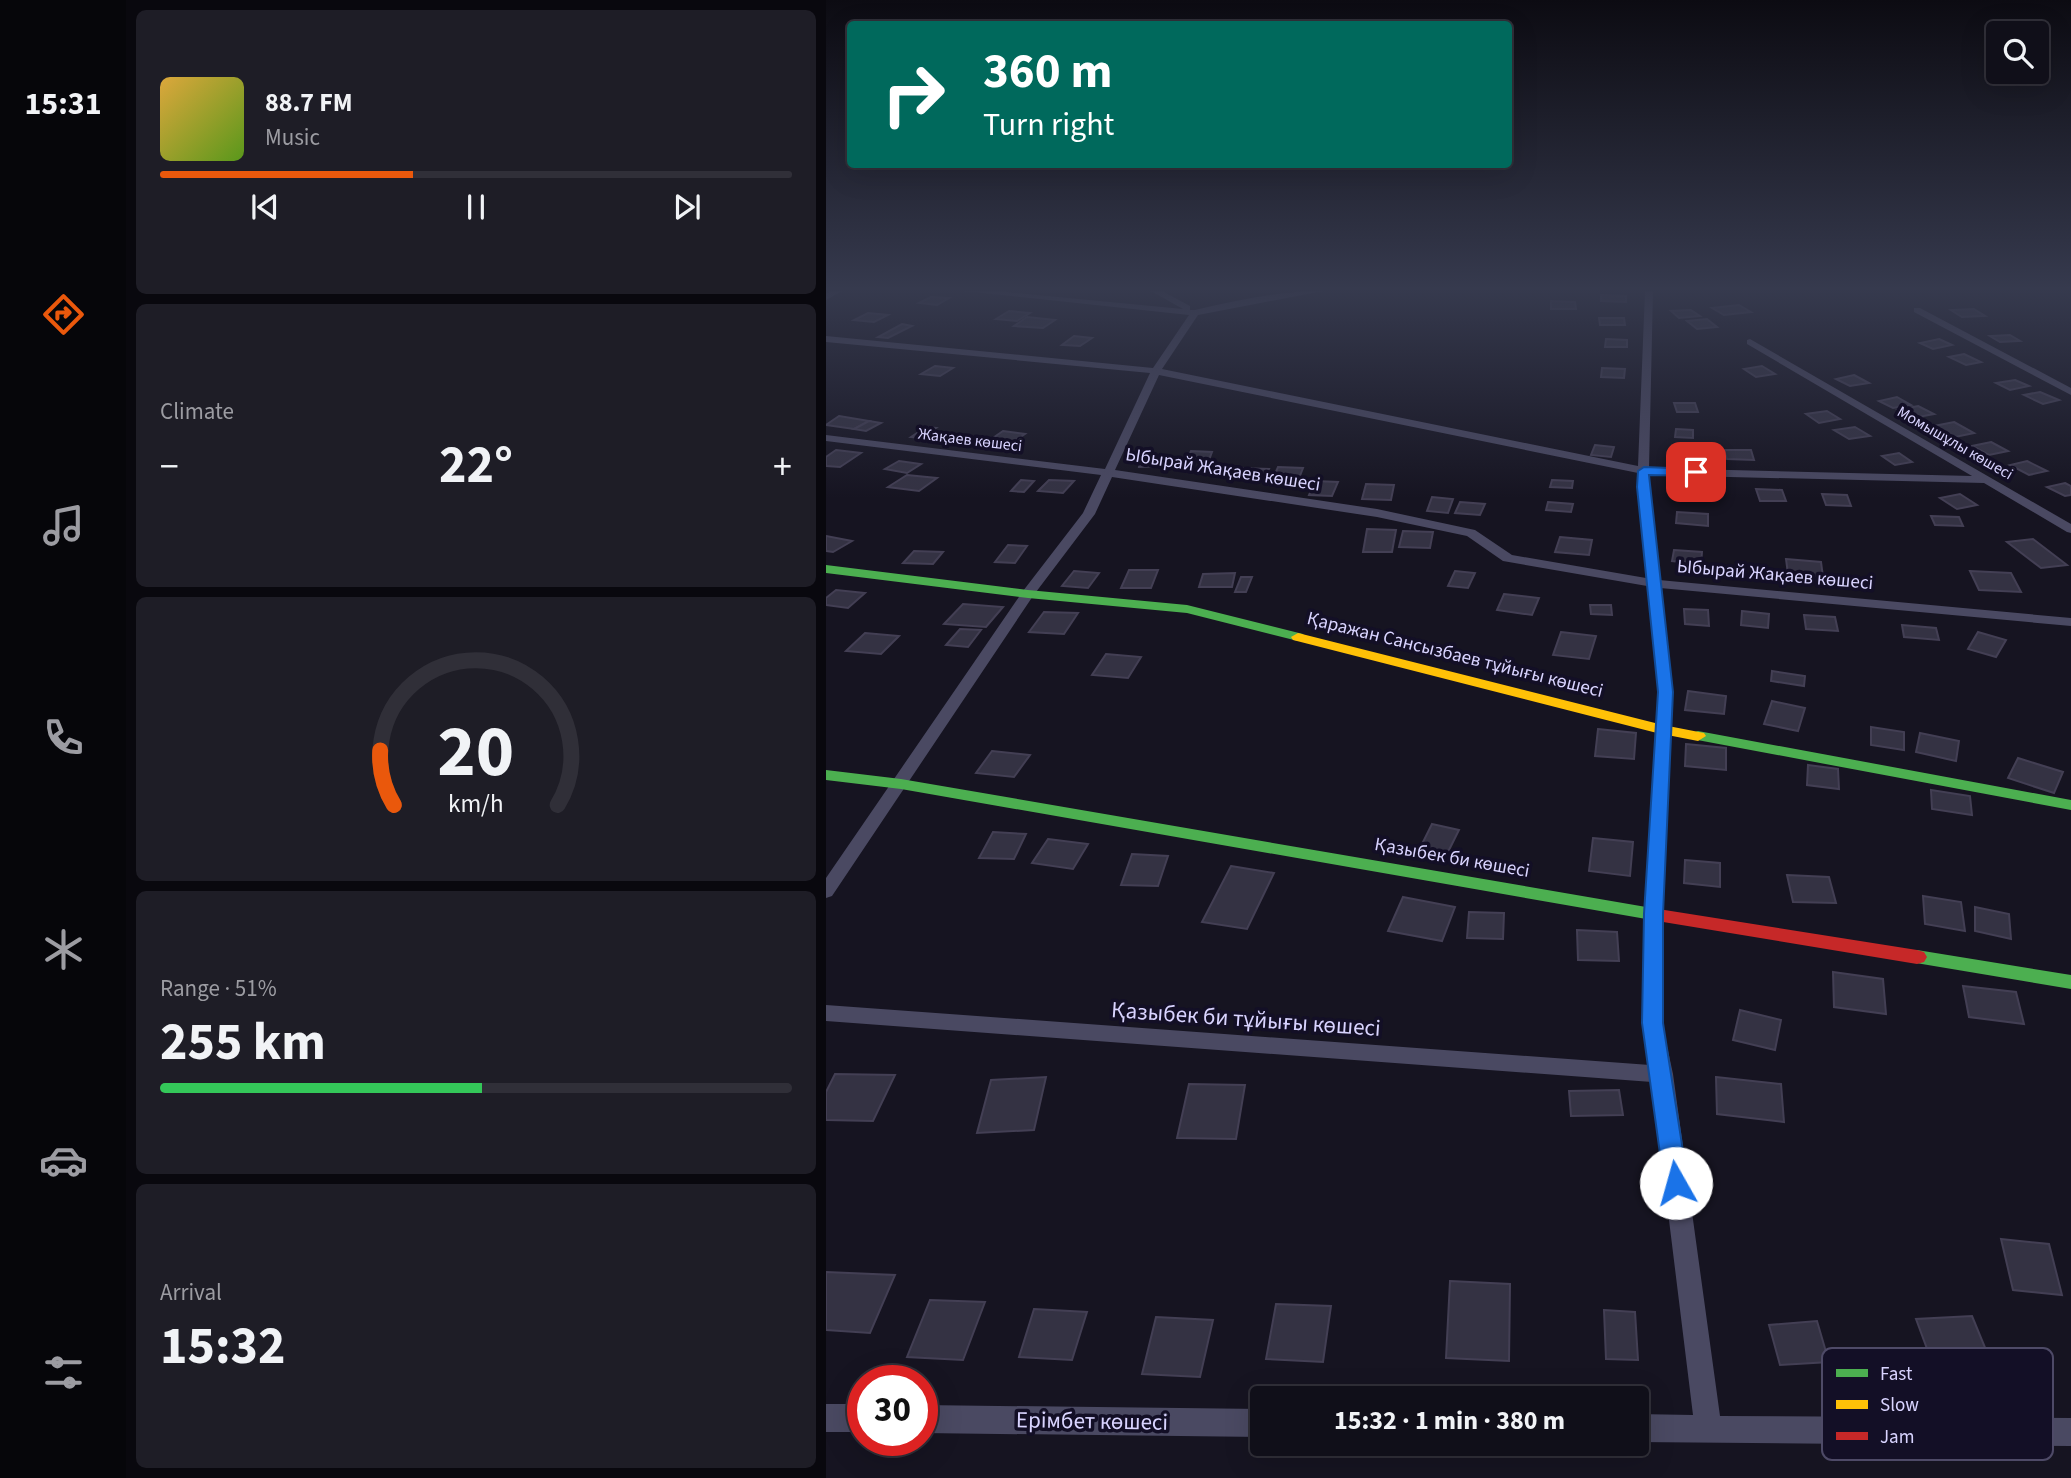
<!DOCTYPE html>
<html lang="en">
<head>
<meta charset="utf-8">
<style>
	:root { --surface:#100f19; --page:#1e1d26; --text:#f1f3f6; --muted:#9c9ca2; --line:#302f38; --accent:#ea580c }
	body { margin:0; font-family:"Source Sans 3",sans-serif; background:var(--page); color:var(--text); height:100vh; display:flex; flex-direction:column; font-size:26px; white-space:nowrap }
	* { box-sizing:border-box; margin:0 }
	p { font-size:23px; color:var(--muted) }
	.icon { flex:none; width:38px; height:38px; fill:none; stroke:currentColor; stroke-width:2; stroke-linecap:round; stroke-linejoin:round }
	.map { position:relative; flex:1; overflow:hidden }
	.drawer { display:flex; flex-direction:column; gap:10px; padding:10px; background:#09080e; width:700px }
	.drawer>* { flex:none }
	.banner { position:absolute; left:21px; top:21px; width:665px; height:147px; border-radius:7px; box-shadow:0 7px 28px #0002,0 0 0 2px var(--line); background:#00695c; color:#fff; overflow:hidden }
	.tools { position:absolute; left:1160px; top:21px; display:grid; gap:14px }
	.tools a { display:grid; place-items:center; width:63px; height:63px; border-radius:7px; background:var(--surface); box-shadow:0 7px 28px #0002,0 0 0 2px var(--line); font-size:35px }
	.speed { position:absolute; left:21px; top:1365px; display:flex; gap:14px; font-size:35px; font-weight:700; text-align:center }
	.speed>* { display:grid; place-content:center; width:91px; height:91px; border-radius:50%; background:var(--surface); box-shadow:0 7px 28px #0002,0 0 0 2px var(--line); line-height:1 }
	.speed .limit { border:10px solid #d22; background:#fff; color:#111 }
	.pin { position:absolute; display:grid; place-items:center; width:60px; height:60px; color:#fff; margin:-30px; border-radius:14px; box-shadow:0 4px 10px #0006 }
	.me { position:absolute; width:77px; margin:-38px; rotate:353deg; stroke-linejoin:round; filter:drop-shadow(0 0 5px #0008) }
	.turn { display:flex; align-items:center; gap:24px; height:147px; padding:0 21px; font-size:32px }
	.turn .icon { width:91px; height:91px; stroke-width:2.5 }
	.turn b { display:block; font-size:49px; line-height:60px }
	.big { font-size:52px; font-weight:700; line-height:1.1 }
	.drawer .tile { flex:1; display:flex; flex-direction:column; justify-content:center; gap:10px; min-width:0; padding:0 24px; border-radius:10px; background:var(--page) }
	.drawer .dial { align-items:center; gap:0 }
	.dial svg { height:182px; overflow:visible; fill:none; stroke:var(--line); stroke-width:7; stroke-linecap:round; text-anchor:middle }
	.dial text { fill:var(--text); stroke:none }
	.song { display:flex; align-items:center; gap:21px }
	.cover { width:84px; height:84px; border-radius:10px; background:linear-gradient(135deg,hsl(40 70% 55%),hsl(90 70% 35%)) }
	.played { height:7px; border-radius:4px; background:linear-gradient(90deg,var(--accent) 40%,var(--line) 40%) }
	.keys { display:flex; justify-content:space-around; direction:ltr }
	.heat { display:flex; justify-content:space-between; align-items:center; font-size:38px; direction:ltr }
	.charge { height:10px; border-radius:5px; background:linear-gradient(90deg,#34c759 51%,var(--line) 0) }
	.trip { position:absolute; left:424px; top:1386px; width:399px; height:70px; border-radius:7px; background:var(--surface); box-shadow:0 7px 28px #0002,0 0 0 2px var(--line); font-weight:700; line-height:70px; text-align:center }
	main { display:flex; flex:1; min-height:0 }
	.menu { display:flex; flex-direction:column; width:126px; justify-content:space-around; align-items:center; background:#06060a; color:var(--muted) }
	.menu .icon { width:49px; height:49px }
	.menu .on { color:var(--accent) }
	.menu b { font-size:32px; color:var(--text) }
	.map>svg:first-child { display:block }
	.building { fill:#343243; stroke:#433f54; stroke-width:2 }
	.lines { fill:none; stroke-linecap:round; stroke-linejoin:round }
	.street { fill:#4a4962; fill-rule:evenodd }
	.fast { fill:#4caf50; fill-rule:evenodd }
	.slow { fill:#ffc107; fill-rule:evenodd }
	.jam { fill:#c62828; fill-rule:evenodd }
	.route { fill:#1a73e8; stroke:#114b97; stroke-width:2 }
	.labels { text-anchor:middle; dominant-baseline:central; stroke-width:7; stroke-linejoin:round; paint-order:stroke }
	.far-street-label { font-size:16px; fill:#d9d4ff; stroke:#130f26 }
	.street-label { font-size:19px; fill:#d9d4ff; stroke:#130f26 }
	.near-street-label { font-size:23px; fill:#d9d4ff; stroke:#130f26 }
	.key { fill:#130f26; stroke:#4e4a67; stroke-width:2 }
	.key-label { font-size:19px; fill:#d9d4ff }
</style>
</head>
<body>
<main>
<nav class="menu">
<b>15:31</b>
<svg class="icon on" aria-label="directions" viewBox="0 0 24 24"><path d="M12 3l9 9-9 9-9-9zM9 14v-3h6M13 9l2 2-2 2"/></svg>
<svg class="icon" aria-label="music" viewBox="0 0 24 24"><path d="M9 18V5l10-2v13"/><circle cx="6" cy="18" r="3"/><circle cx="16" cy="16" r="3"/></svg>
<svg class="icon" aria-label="phone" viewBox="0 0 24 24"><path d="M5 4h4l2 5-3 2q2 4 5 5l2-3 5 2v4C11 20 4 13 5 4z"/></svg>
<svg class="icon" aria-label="climate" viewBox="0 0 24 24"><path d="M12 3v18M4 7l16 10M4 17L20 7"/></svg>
<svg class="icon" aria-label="car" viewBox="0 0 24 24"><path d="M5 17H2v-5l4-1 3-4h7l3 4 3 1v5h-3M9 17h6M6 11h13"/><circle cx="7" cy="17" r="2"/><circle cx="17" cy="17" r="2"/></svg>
<svg class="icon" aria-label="filters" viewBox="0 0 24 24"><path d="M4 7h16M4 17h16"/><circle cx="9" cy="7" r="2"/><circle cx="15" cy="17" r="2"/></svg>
</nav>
<section class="drawer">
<div class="tile">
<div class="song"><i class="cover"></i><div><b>88.7 FM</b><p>Music</p></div></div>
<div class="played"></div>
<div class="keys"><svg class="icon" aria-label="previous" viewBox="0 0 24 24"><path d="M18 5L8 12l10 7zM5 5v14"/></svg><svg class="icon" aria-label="pause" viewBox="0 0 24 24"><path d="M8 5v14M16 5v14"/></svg><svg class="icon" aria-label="next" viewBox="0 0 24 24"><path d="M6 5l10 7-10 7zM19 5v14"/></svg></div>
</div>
<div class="tile"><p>Climate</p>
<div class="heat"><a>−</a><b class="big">22°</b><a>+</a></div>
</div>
<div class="tile dial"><svg viewBox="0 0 100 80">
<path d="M14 69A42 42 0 1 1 86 69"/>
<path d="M14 69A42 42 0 0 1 8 45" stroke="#ea580c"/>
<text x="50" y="56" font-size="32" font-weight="700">20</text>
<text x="50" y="72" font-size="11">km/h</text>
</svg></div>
<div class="tile"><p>Range · 51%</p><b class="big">255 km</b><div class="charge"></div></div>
<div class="tile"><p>Arrival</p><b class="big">15:32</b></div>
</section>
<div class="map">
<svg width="1245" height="1478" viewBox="0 0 1245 1478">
	<rect width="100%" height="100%" fill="#161421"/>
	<g class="building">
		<polygon points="775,295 800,296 800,302 775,301"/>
		<polygon points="105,297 123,298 111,305 93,303"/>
		<polygon points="725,301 749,302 750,309 725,309"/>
		<polygon points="913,305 925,312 898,315 886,308"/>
		<polygon points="1148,309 1159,316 1136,317 1125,310"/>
		<polygon points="865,310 874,316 853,318 845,311"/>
		<polygon points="183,311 204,313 191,321 170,319"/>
		<polygon points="42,313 62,315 48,322 28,320"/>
		<polygon points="201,317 229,320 217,328 188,326"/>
		<polygon points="773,318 798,318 799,325 774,325"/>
		<polygon points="881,319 891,327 871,329 861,321"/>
		<polygon points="76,324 86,326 62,338 52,337"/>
		<polygon points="1184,335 1194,341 1174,342 1164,336"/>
		<polygon points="248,336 266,338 254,346 236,345"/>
		<polygon points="780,339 801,340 801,347 779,347"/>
		<polygon points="1113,339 1126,345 1107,349 1094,343"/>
		<polygon points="1138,354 1155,362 1140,365 1123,357"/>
		<polygon points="109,366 127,368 114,376 95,374"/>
		<polygon points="936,366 949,374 930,377 918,369"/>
		<polygon points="776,368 799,369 798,378 775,377"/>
		<polygon points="1028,375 1043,383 1024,386 1010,379"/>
		<polygon points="1189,380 1203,386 1184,390 1170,383"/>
		<polygon points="1214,392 1233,400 1217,404 1198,395"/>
		<polygon points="1071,397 1085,405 1067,408 1053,401"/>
		<polygon points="848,403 869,403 872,412 851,412"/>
		<polygon points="1092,406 1108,414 1087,418 1072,410"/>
		<polygon points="1001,411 1014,419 993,423 980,414"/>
		<polygon points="13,416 43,421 28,429 0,425"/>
		<polygon points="43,421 55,423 40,431 28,429"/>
		<polygon points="1128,422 1148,433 1129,437 1108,426"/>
		<polygon points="100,427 110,428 95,438 85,437"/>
		<polygon points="1029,427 1044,436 1023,439 1008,430"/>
		<polygon points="850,429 867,430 867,438 849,437"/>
		<polygon points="177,431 199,434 180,447 158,444"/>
		<polygon points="1165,442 1182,451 1163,455 1146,446"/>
		<polygon points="769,445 788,447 785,457 765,455"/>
		<polygon points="10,450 35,453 14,467 0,466 0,457"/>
		<polygon points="898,450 925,450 928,460 901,459"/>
		<polygon points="365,451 386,452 383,460 361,460"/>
		<polygon points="1073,453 1086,462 1069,465 1056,456"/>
		<polygon points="338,459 338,466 313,467 314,460"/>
		<polygon points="73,461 95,464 81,473 59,469"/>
		<polygon points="1201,461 1221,471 1203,475 1184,465"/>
		<polygon points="452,467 477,468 470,486 444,485"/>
		<polygon points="411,468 443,469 437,481 404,479"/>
		<polygon points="81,475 111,478 93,491 62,487"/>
		<polygon points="195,480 208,481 198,492 185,491"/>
		<polygon points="223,480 248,481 237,493 212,491"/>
		<polygon points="726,480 747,481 746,488 724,487"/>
		<polygon points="489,481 512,482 506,496 483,495"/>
		<polygon points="1239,483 1245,486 1245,495 1239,496 1221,487"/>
		<polygon points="540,484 568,485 565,500 536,499"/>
		<polygon points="848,488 877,489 878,501 848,499"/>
		<polygon points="930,489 956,490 960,501 934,501"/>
		<polygon points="996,494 1021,495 1025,506 1000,505"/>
		<polygon points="1134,494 1151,505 1131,509 1114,498"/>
		<polygon points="606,497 627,499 622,513 601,511"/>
		<polygon points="634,502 659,504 654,515 629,513"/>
		<polygon points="722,502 747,504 745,512 720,510"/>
		<polygon points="851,512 882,514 882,526 850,523"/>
		<polygon points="1105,516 1133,517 1137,526 1109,525"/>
		<polygon points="541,529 570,530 566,552 537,552"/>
		<polygon points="577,531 607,532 604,548 573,547"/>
		<polygon points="0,536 26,541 7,552 0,551"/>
		<polygon points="734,537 766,540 763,555 729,552"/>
		<polygon points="1207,539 1241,565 1215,568 1181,542"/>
		<polygon points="182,545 201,546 189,563 169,562"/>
		<polygon points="848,550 876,552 875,564 846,561"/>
		<polygon points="88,551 117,552 107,564 77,563"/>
		<polygon points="960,559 995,562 997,577 962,574"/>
		<polygon points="303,570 332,570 325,588 295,588"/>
		<polygon points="248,571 273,573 262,588 236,586"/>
		<polygon points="629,571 649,573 642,588 622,586"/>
		<polygon points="1144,571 1185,573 1195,592 1153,590"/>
		<polygon points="409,573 406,587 373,587 377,574"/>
		<polygon points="415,577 426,577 420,592 409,592"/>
		<polygon points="10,590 39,593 22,608 0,605 0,598"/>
		<polygon points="678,594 713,598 706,615 671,610"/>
		<polygon points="137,604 177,607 160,627 118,624"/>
		<polygon points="764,605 785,605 786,615 765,614"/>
		<polygon points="858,609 882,610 883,626 859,624"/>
		<polygon points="916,611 943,614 942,628 915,625"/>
		<polygon points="218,612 252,613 238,634 203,632"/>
		<polygon points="978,615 1009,617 1012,631 980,629"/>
		<polygon points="1076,625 1110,628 1113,640 1078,637"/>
		<polygon points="134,629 155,630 142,647 120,645"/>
		<polygon points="735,632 770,636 763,659 727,655"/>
		<polygon points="1152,632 1180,640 1170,657 1142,649"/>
		<polygon points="39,633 73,636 55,654 20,651"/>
		<polygon points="280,654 315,657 302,678 266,675"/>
		<polygon points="946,671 979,676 978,686 945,681"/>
		<polygon points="862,691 900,696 898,714 859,710"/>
		<polygon points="946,701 979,708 972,731 938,724"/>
		<polygon points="1045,727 1078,732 1078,750 1045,745"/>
		<polygon points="772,729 810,733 808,759 769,756"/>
		<polygon points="1094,733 1133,741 1130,761 1090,752"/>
		<polygon points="860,744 900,748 900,770 859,766"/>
		<polygon points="166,751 204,755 188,777 150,773"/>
		<polygon points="1192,758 1237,772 1228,793 1182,778"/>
		<polygon points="982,765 1012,769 1013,789 981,785"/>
		<polygon points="1105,790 1144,796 1146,815 1106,809"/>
		<polygon points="606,824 633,830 622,852 595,846"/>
		<polygon points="167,832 200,834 188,859 153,858"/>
		<polygon points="767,838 807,842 804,876 763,871"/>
		<polygon points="222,839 262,844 247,869 206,863"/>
		<polygon points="306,854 342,856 332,886 295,885"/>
		<polygon points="859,860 894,863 894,887 858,883"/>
		<polygon points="405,866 448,873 421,929 376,922"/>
		<polygon points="961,875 1003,877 1010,903 967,902"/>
		<polygon points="1097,896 1135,902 1139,931 1099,924"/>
		<polygon points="577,897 629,907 616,941 562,931"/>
		<polygon points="1149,907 1183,914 1185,939 1149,931"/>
		<polygon points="643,912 678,913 677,939 641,938"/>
		<polygon points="751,930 791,932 793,961 752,960"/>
		<polygon points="1007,972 1057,979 1060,1014 1008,1007"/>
		<polygon points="1137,986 1190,992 1198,1024 1143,1017"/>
		<polygon points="914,1010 955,1020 949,1050 907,1040"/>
		<polygon points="9,1074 69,1075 47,1121 0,1120 0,1092"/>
		<polygon points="220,1077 208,1130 151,1133 165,1080"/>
		<polygon points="890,1077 955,1084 958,1122 891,1114"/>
		<polygon points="363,1084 419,1085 410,1139 351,1138"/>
		<polygon points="793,1090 797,1115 745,1116 743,1091"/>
		<polygon points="1175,1239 1223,1244 1236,1295 1187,1290"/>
		<polygon points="0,1272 69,1275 44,1333 0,1330"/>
		<polygon points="624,1281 684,1284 683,1361 620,1358"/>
		<polygon points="104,1300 159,1302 137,1360 81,1357"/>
		<polygon points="450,1304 505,1306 497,1362 440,1359"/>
		<polygon points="208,1309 261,1312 246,1360 193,1357"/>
		<polygon points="778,1310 809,1312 812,1360 780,1359"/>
		<polygon points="1146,1316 1165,1362 1107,1365 1090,1319"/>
		<polygon points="330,1317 387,1320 374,1377 316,1374"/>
		<polygon points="991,1321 1003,1362 954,1365 943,1325"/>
	</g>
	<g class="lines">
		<g class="street">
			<polygon points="5,291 16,291 0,300 0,294"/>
			<path d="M138,291H170L357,309L325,291H336L364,306V310H369C411,300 454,291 497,291L372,315L336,369L812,466L819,291H827L823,468L1146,476L921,344V340L924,339L1245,524V533L1241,532L1158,483L823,475L833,580L1245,618V626L834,588L846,692L837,914L836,1023L847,1074L894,1416L1245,1418V1446L810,1442V1414L867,1415L826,1082L0,1021V1005L824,1065L816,1023L819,914L832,692L821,586L677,561L641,536L551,517L286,477L269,514L207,596L6,896L0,898V878L197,591L257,513L275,475L0,441V435L279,469L324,373L0,342V336L327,368L363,315ZM333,375L812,473L820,578L686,555L649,530L551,509L289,470Z"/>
			<polygon points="1088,308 1094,308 1245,388 1245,395 1088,312"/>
			<rect x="0" y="1404" width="37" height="28"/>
			<polygon points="96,1405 436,1409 436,1437 96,1433"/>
		</g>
		<g class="fast">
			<polygon points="0,565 202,590 361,605 477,634 479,637 472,641 361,613 202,598 0,573"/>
			<polygon points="872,731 1245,800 1245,810 866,739 864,736 866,733"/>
			<polygon points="0,770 75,779 826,908 833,909 835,914 833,919 826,920 75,789 0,780"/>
			<polygon points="1091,950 1245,975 1245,989 1084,962 1081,957 1084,952"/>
		</g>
		<polygon class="slow" points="472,633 837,725 878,733 880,736 872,741 831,733 467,640 465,637"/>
		<polygon class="jam" points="826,908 1091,950 1098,952 1101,957 1098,962 1091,964 819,919 817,914 819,909"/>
	</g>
	<linearGradient id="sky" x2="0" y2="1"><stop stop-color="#0c0b12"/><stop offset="0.58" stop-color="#363a4e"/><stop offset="1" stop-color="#363a4e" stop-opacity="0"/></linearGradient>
	<rect width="1245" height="498" fill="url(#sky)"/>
	<polygon class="route" points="818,467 870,469 876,472 870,476 823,475 847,692 837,914 837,1023 862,1183 858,1190 850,1193 842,1190 838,1183 816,1023 818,914 832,692 811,487 812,471"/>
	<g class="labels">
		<g class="far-street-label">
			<text transform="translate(144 440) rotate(7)">Жақаев көшесі</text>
			<text transform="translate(1129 443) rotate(30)">Момышұлы көшесі</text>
		</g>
		<g class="street-label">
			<text transform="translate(397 470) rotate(9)">Ыбырай Жақаев көшесі</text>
			<text transform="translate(949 575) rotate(5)">Ыбырай Жақаев көшесі</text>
			<text transform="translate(629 655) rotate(14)">Қаражан Сансызбаев тұйығы көшесі</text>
			<text transform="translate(626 858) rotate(10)">Қазыбек би көшесі</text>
		</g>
		<g class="near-street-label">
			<text transform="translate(420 1019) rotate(4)">Қазыбек би тұйығы көшесі</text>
			<text transform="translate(266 1421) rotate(1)">Ерімбет көшесі</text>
		</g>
	</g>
	<rect x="996" y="1348" width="231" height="112" rx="10" class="key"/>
	<rect x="1010" y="1369" width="32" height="8" fill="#4caf50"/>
	<rect x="1010" y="1400" width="32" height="9" fill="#ffc107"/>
	<rect x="1010" y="1432" width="32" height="8" fill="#c62828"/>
	<g class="key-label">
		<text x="1054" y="1380">Fast</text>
		<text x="1054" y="1411">Slow</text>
		<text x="1054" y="1443">Jam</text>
	</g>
</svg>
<div class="tools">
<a><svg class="icon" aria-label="search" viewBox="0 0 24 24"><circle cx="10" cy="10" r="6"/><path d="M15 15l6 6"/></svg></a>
</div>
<div class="speed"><div class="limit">30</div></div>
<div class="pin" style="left:870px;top:472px;background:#d93025"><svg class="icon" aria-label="arrive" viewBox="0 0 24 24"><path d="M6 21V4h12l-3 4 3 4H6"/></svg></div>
<svg class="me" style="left:850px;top:1183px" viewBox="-20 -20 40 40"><circle r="19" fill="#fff"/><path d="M0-13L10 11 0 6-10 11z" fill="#1a73e8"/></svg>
<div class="trip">15:32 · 1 min · 380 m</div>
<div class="banner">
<div class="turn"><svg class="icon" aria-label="right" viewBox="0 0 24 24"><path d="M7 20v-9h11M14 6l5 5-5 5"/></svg><div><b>360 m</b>Turn right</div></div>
</div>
</div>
</main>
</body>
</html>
